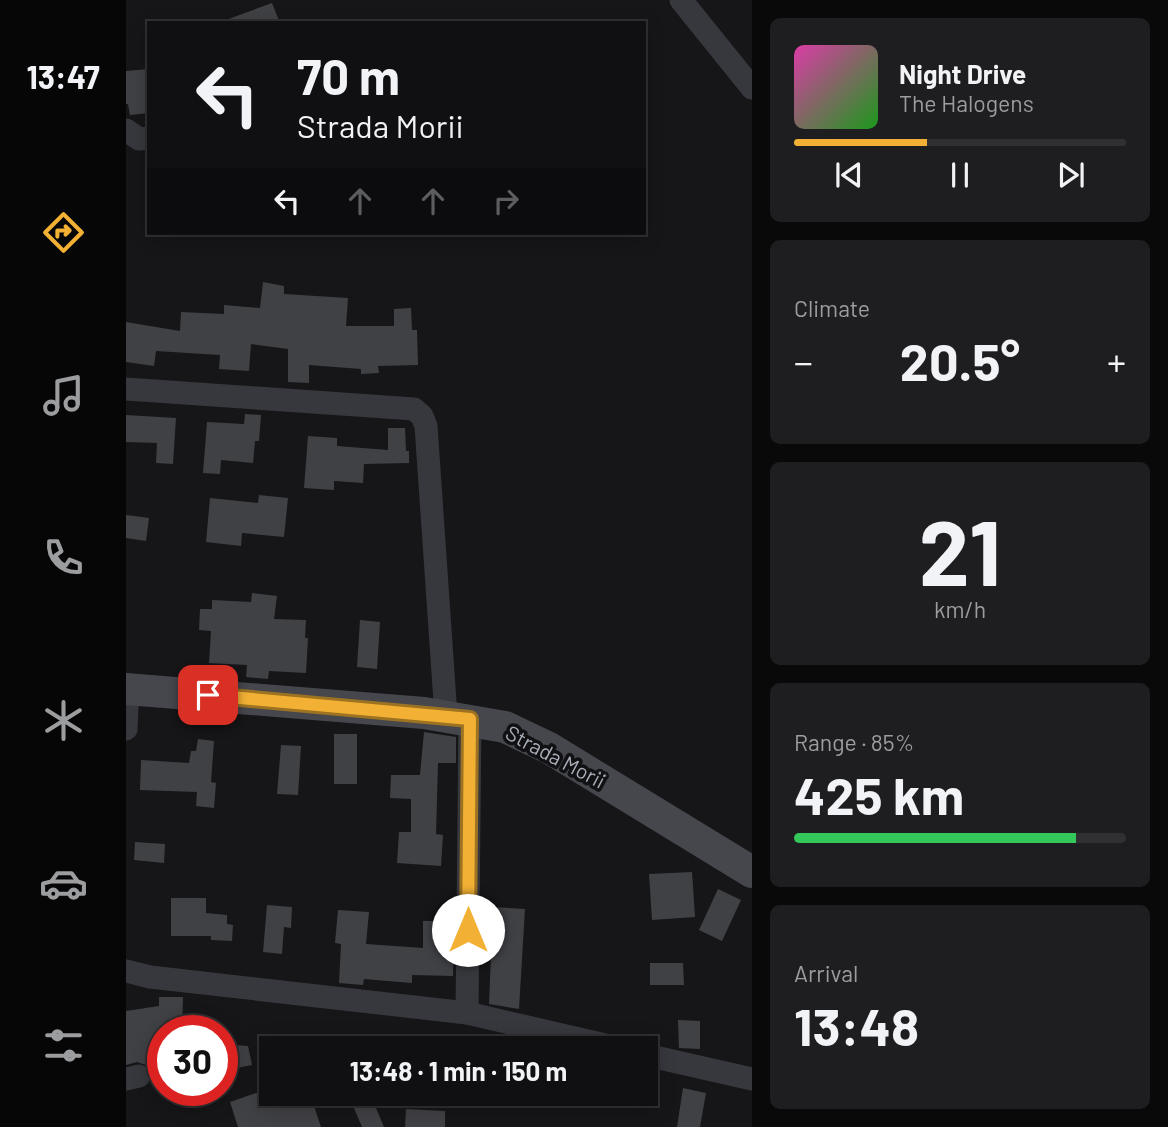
<!DOCTYPE html>
<html lang="en">
<head>
<meta charset="utf-8">
<style>
	:root { --surface:#101012; --page:#1e1e20; --text:#f1f3f6; --muted:#9c9d9f; --line:#303032; --accent:#f2b134 }
	body { margin:0; font-family:Barlow,sans-serif; background:var(--page); color:var(--text); height:100vh; display:flex; flex-direction:column; font-size:26px; white-space:nowrap }
	* { box-sizing:border-box; margin:0 }
	p { font-size:23px; color:var(--muted) }
	.icon { flex:none; width:38px; height:38px; fill:none; stroke:currentColor; stroke-width:2; stroke-linecap:round; stroke-linejoin:round }
	.map { position:relative; flex:1; overflow:hidden }
	.drawer { display:flex; flex-direction:column; gap:18px; padding:18px; background:#09090a; width:416px }
	.drawer>* { flex:none }
	.guide { position:absolute; left:21px; top:21px; width:499px; height:214px; border-radius:0px; box-shadow:0 4px 18px #0003,0 0 0 2px var(--line); background:#101012; color:var(--text); overflow:hidden }
	.speed { position:absolute; left:21px; top:1015px; display:flex; gap:14px; font-size:35px; font-weight:700; text-align:center }
	.speed>* { display:grid; place-content:center; width:91px; height:91px; border-radius:50%; background:var(--surface); box-shadow:0 4px 18px #0003,0 0 0 2px var(--line); line-height:1 }
	.speed .limit { border:10px solid #d22; background:#fff; color:#111 }
	.pin { position:absolute; display:grid; place-items:center; width:60px; height:60px; color:#fff; margin:-30px; border-radius:14px; box-shadow:0 4px 10px #0006 }
	.me { position:absolute; width:77px; margin:-38px; rotate:0deg; stroke-linejoin:round; filter:drop-shadow(0 0 5px #0008) }
	.turn { display:flex; align-items:center; gap:24px; height:147px; padding:0 35px; font-size:32px }
	.turn .icon { width:91px; height:91px; stroke-width:2.5 }
	.turn b { display:block; font-size:49px; line-height:60px }
	.lanes { display:flex; align-items:center; height:66px; padding:0 35px; background:#0003; justify-content:center; gap:35px; direction:ltr }
	.lanes .off { opacity:.35 }
	.big { font-size:52px; font-weight:700; line-height:1.1 }
	.drawer .widget { flex:1; display:flex; flex-direction:column; justify-content:center; gap:10px; min-width:0; padding:0 24px; border-radius:10px; background:var(--page) }
	.drawer .dial { align-items:center; gap:0 }
	.dial b { font-size:91px; line-height:1 }
	.song { display:flex; align-items:center; gap:21px }
	.cover { width:84px; height:84px; border-radius:10px; background:linear-gradient(135deg,hsl(320 70% 55%),hsl(120 70% 35%)) }
	.played { height:7px; border-radius:4px; background:linear-gradient(90deg,var(--accent) 40%,var(--line) 40%) }
	.keys { display:flex; justify-content:space-around; direction:ltr }
	.heat { display:flex; justify-content:space-between; align-items:center; font-size:38px; direction:ltr }
	.charge { height:10px; border-radius:5px; background:linear-gradient(90deg,#34c759 85%,var(--line) 0) }
	.trip { position:absolute; left:133px; top:1036px; width:399px; height:70px; border-radius:0px; background:var(--surface); box-shadow:0 4px 18px #0003,0 0 0 2px var(--line); font-weight:700; line-height:70px; text-align:center }
	main { display:flex; flex:1; min-height:0 }
	.tab-bar { display:flex; flex-direction:column; width:126px; justify-content:space-around; align-items:center; background:#060607; color:var(--muted) }
	.tab-bar .icon { width:49px; height:49px }
	.tab-bar .active { color:var(--accent) }
	.tab-bar b { font-size:32px; color:var(--text) }
	.map>svg:first-child { display:block }
	.building { fill:#404145 }
	.lines { fill:none; stroke-linecap:round; stroke-linejoin:round }
	.street { stroke:#37383d; stroke-width:23 }
	.secondary { stroke:#45474d; stroke-width:32 }
	.route-casing { stroke:#9d7322; stroke-width:18 }
	.route { stroke:#f2b134; stroke-width:12 }
	.labels { text-anchor:middle; dominant-baseline:central; stroke-width:7; stroke-linejoin:round; paint-order:stroke }
	.street-label { font-size:21px; fill:#a8adb8; stroke:#111113 }
</style>
</head>
<body>
<main>
<nav class="tab-bar">
<b>13:47</b>
<svg class="icon active" aria-label="directions" viewBox="0 0 24 24"><path d="M12 3l9 9-9 9-9-9zM9 14v-3h6M13 9l2 2-2 2"/></svg>
<svg class="icon" aria-label="music" viewBox="0 0 24 24"><path d="M9 18V5l10-2v13"/><circle cx="6" cy="18" r="3"/><circle cx="16" cy="16" r="3"/></svg>
<svg class="icon" aria-label="phone" viewBox="0 0 24 24"><path d="M5 4h4l2 5-3 2q2 4 5 5l2-3 5 2v4C11 20 4 13 5 4z"/></svg>
<svg class="icon" aria-label="climate" viewBox="0 0 24 24"><path d="M12 3v18M4 7l16 10M4 17L20 7"/></svg>
<svg class="icon" aria-label="car" viewBox="0 0 24 24"><path d="M5 17H2v-5l4-1 3-4h7l3 4 3 1v5h-3M9 17h6M6 11h13"/><circle cx="7" cy="17" r="2"/><circle cx="17" cy="17" r="2"/></svg>
<svg class="icon" aria-label="filters" viewBox="0 0 24 24"><path d="M4 7h16M4 17h16"/><circle cx="9" cy="7" r="2"/><circle cx="15" cy="17" r="2"/></svg>
</nav>
<div class="map">
<svg width="626" height="1127" viewBox="0 0 626 1127">
	<rect width="100%" height="100%" fill="#161618"/>
	<g class="building">
		<polygon points="146,3 154,23 97,23 97,21"/>
		<polygon points="23,69 23,113 4,115 2,104 0,104 0,71"/>
		<polygon points="137,282 158,286 158,294 222,298 220,326 268,326 268,309 285,308 286,330 291,330 292,365 252,366 253,373 235,374 235,369 183,365 183,383 162,382 162,349 125,344 123,371 93,369 94,355 30,351 28,366 0,362 0,322 54,331 55,312 98,314 98,305 134,308"/>
		<polygon points="119,414 135,415 133,441 129,441 127,463 95,460 94,474 77,473 81,422 118,424"/>
		<polygon points="0,415 50,418 47,464 30,463 31,443 0,442"/>
		<polygon points="262,428 279,428 280,451 283,451 283,463 238,464 237,483 208,481 208,490 178,488 182,436 211,438 211,446 262,450"/>
		<polygon points="133,495 162,498 158,537 116,533 115,546 80,542 84,498 132,503"/>
		<polygon points="0,515 23,518 20,541 0,538"/>
		<polygon points="126,593 151,596 148,619 180,620 179,638 182,638 180,673 143,671 142,679 120,677 121,665 83,663 85,631 73,630 74,609 86,609 86,600 125,602"/>
		<polygon points="234,620 254,622 251,669 231,667"/>
		<polygon points="298,732 330,737 330,763 312,763 310,834 317,835 315,866 271,863 273,832 285,832 285,799 264,798 265,775 294,775"/>
		<rect x="208" y="734" width="23" height="50"/>
		<polygon points="72,739 88,741 85,782 90,783 88,808 70,806 71,792 14,790 15,760 63,763 65,751 70,751"/>
		<polygon points="155,745 175,746 172,795 151,794"/>
		<polygon points="9,842 39,844 38,863 8,860"/>
		<polygon points="566,872 569,917 526,920 523,874"/>
		<polygon points="592,889 615,900 596,941 573,930"/>
		<polygon points="45,898 80,898 80,913 101,915 101,924 107,925 106,941 85,940 85,936 45,936"/>
		<polygon points="141,905 166,907 165,928 158,927 156,954 137,952"/>
		<polygon points="367,907 399,909 393,1009 363,1004"/>
		<polygon points="212,910 243,912 240,944 297,948 297,921 328,921 327,976 286,975 286,983 238,979 237,985 213,983 215,944 209,943"/>
		<polygon points="524,963 557,963 558,985 524,985"/>
		<polygon points="33,997 57,997 56,1031 37,1031 37,1064 23,1066 11,1062 0,1065 0,1011 33,1006"/>
		<polygon points="552,1020 574,1021 574,1049 553,1048"/>
		<polygon points="96,1044 122,1046 126,1065 96,1071"/>
		<polygon points="145,1088 145,1094 184,1094 195,1127 112,1127 104,1102"/>
		<polygon points="557,1088 580,1093 574,1127 551,1127"/>
		<polygon points="222,1094 244,1094 258,1127 236,1127"/>
		<polygon points="280,1109 319,1111 319,1127 279,1127"/>
	</g>
	<g class="lines">
		<g class="street">
			<polyline points="555,0 626,88"/>
			<polyline points="0,130 13,139 23,138"/>
			<polyline points="0,389 288,409 296,416 300,426 320,716"/>
			<polyline points="0,729 2,689"/>
			<polyline points="0,971 24,977 341,1013 492,1048"/>
			<polyline points="341,1013 344,719"/>
			<polyline points="520,1055 626,1079"/>
			<polyline points="0,1079 13,1076"/>
		</g>
		<polyline class="secondary" points="0,689 298,713 379,727 423,748 626,872"/>
	</g>
	<g class="lines">
		<g class="route-casing">
			<polyline id="route" points="82,695 344,719 342,930"/>
		</g>
		<use href="#route" class="route"/>
	</g>
	<g class="labels">
		<g class="street-label">
			<text transform="translate(430 756) rotate(28)">Strada Morii</text>
		</g>
	</g>
</svg>
<div class="speed"><div class="limit">30</div></div>
<div class="pin" style="left:82px;top:695px;background:#d93025"><svg class="icon" aria-label="arrive" viewBox="0 0 24 24"><path d="M6 21V4h12l-3 4 3 4H6"/></svg></div>
<svg class="me" style="left:342px;top:930px" viewBox="-20 -20 40 40"><circle r="19" fill="#fff"/><path d="M0-13L10 11 0 6-10 11z" fill="#f2b134"/></svg>
<div class="trip">13:48 · 1 min · 150 m</div>
<div class="guide">
<div class="turn"><svg class="icon" aria-label="left" viewBox="0 0 24 24"><path d="M17 20v-9H6M10 6l-5 5 5 5"/></svg><div><b>70 m</b>Strada Morii</div></div>
<div class="lanes"><svg class="icon" aria-label="left" viewBox="0 0 24 24"><path d="M17 20v-9H6M10 6l-5 5 5 5"/></svg><svg class="icon off" aria-label="ahead" viewBox="0 0 24 24"><path d="M12 20V5M6 11l6-6 6 6"/></svg><svg class="icon off" aria-label="ahead" viewBox="0 0 24 24"><path d="M12 20V5M6 11l6-6 6 6"/></svg><svg class="icon off" aria-label="right" viewBox="0 0 24 24"><path d="M7 20v-9h11M14 6l5 5-5 5"/></svg></div>
</div>
</div>
<section class="drawer">
<div class="widget">
<div class="song"><i class="cover"></i><div><b>Night Drive</b><p>The Halogens</p></div></div>
<div class="played"></div>
<div class="keys"><svg class="icon" aria-label="previous" viewBox="0 0 24 24"><path d="M18 5L8 12l10 7zM5 5v14"/></svg><svg class="icon" aria-label="pause" viewBox="0 0 24 24"><path d="M8 5v14M16 5v14"/></svg><svg class="icon" aria-label="next" viewBox="0 0 24 24"><path d="M6 5l10 7-10 7zM19 5v14"/></svg></div>
</div>
<div class="widget"><p>Climate</p>
<div class="heat"><a>−</a><b class="big">20.5°</b><a>+</a></div>
</div>
<div class="widget dial"><b>21</b><p>km/h</p></div>
<div class="widget"><p>Range · 85%</p><b class="big">425 km</b><div class="charge"></div></div>
<div class="widget"><p>Arrival</p><b class="big">13:48</b></div>
</section>
</main>
</body>
</html>
